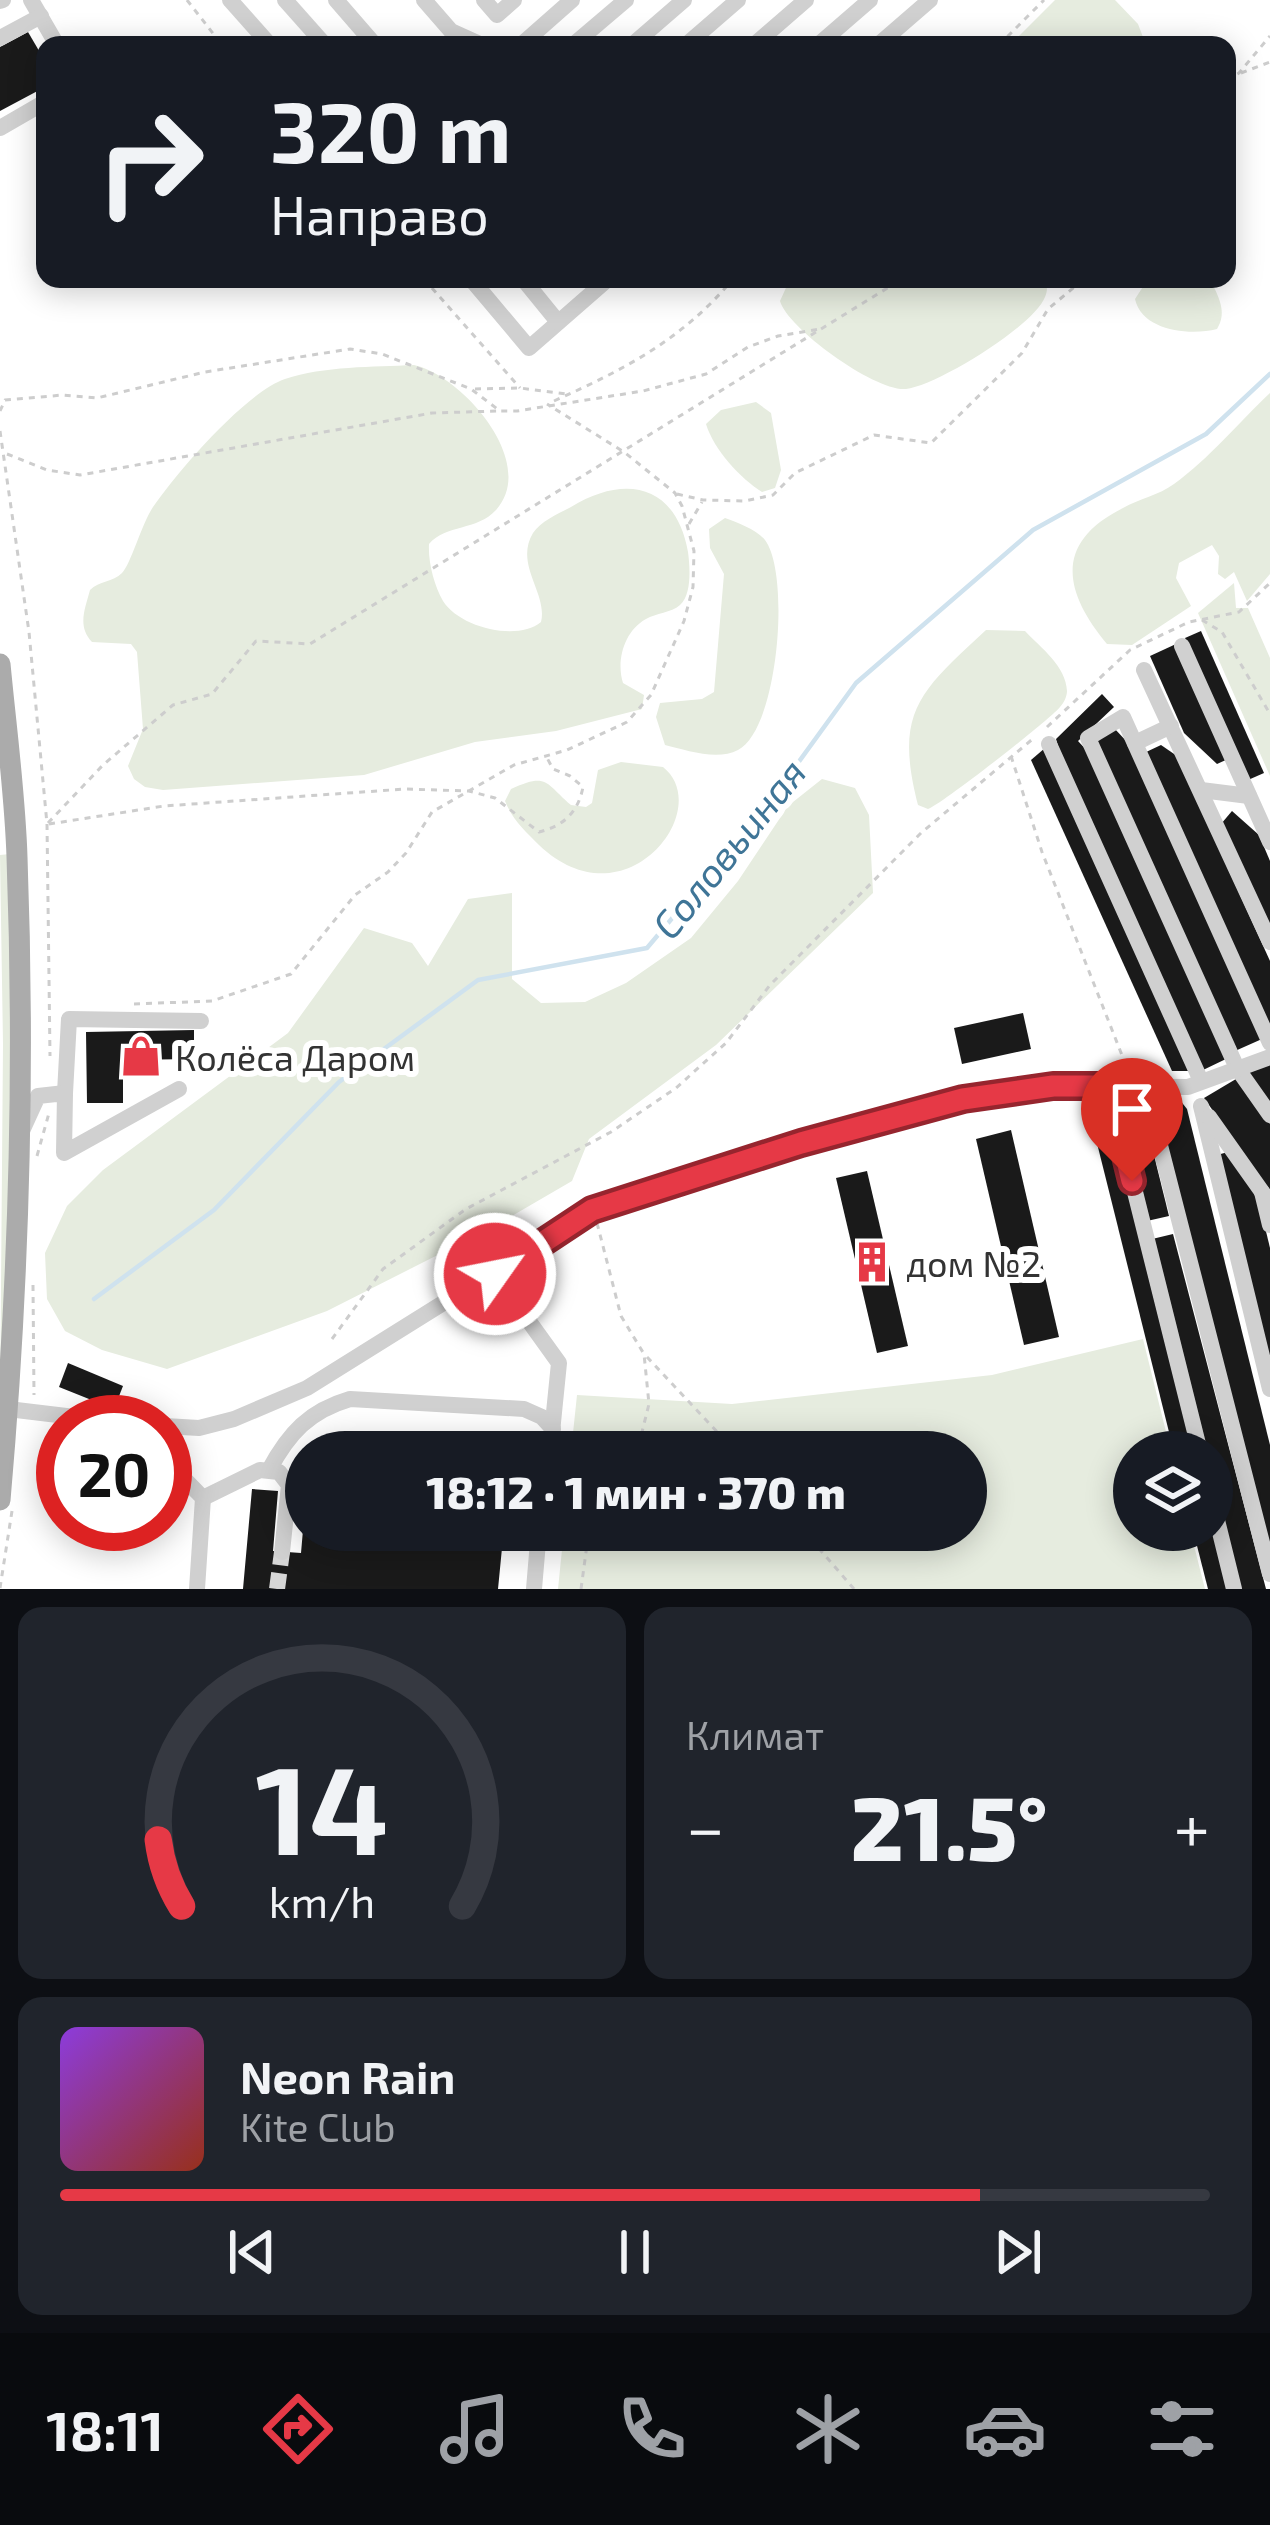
<!DOCTYPE html>
<html lang="ru">
<head>
<meta charset="utf-8">
<style>
	:root { --surface:#171b24; --page:#20242c; --text:#f1f3f6; --muted:#9ea1a6; --line:#363941; --accent:#e63946 }
	body { margin:0; font-family:"Exo 2",sans-serif; background:var(--page); color:var(--text); height:100vh; display:flex; flex-direction:column; font-size:45px; white-space:nowrap }
	* { box-sizing:border-box; margin:0 }
	p { font-size:39px; color:var(--muted) }
	.icon { flex:none; width:66px; height:66px; fill:none; stroke:currentColor; stroke-width:2; stroke-linecap:round; stroke-linejoin:round }
	.map { position:relative; height:1589px; overflow:hidden }
	.panel { display:flex; flex-direction:column; gap:18px; padding:18px; background:#0d0f14; flex:1 }
	.panel>* { flex:none }
	.banner { position:absolute; left:36px; top:36px; width:1200px; height:252px; border-radius:24px; box-shadow:0 6px 30px #0003; background:#171b24; color:var(--text); overflow:hidden }
	.fabs { position:absolute; left:1113px; top:1431px; display:grid; gap:24px }
	.fabs a { display:grid; place-items:center; width:120px; height:120px; border-radius:50%; background:var(--surface); box-shadow:0 6px 30px #0003; font-size:60px }
	.speed { position:absolute; left:36px; top:1395px; display:flex; gap:24px; font-size:60px; font-weight:700; text-align:center }
	.speed>* { display:grid; place-content:center; width:156px; height:156px; border-radius:50%; background:var(--surface); box-shadow:0 6px 30px #0003; line-height:1 }
	.speed .limit { border:18px solid #d22; background:#fff; color:#111 }
	.pin { position:absolute; display:grid; place-items:center; width:102px; height:102px; color:#fff; margin:-123px -51px; border-radius:50% 50% 50% 0; rotate:-45deg; box-shadow:0 0 12px #0007 }
	.pin .icon { rotate:45deg }
	.me { position:absolute; width:132px; margin:-66px; rotate:57deg; stroke-linejoin:round; filter:drop-shadow(0 0 9px #0008) }
	.turn { display:flex; align-items:center; gap:42px; height:252px; padding:0 36px; font-size:54px }
	.turn .icon { width:156px; height:156px; stroke-width:2.5 }
	.turn b { display:block; font-size:84px; line-height:102px }
	.big { font-size:90px; font-weight:800; line-height:1.1 }
	.panel .card { flex:1; display:flex; flex-direction:column; justify-content:center; gap:18px; min-width:0; padding:0 42px; border-radius:24px; background:var(--page) }
	.panel .dial { align-items:center; gap:0 }
	.dial svg { height:312px; overflow:visible; fill:none; stroke:var(--line); stroke-width:7; stroke-linecap:round; text-anchor:middle }
	.dial text { fill:var(--text); stroke:none }
	.song { display:flex; align-items:center; gap:36px }
	.cover { width:144px; height:144px; border-radius:18px; background:linear-gradient(135deg,hsl(270 70% 55%),hsl(10 70% 35%)) }
	.played { height:12px; border-radius:6px; background:linear-gradient(90deg,var(--accent) 80%,var(--line) 80%) }
	.keys { display:flex; justify-content:space-around; direction:ltr }
	.heat { display:flex; justify-content:space-between; align-items:center; font-size:66px; direction:ltr }
	.panel .tiles { flex:1; display:grid; gap:18px; grid-template-columns:1fr 1fr }
	.card:last-child { grid-column:span 2 }
	.trip { position:absolute; left:285px; top:1431px; width:702px; height:120px; border-radius:60px; background:var(--surface); box-shadow:0 6px 30px #0003; font-weight:800; line-height:120px; text-align:center }
	.tabs { display:flex; height:192px; justify-content:space-around; align-items:center; background:#090b0e; color:var(--muted) }
	.tabs .icon { width:84px; height:84px }
	.tabs .on { color:var(--accent) }
	.tabs b { font-size:54px; color:var(--text) }
	.map>svg:first-child { display:block }
	.green { fill:#e6ecdf }
	.lines { fill:none; stroke-linecap:round; stroke-linejoin:round }
	.stream { stroke:#cfe2ee; stroke-width:4.5 }
	.building { fill:#1a1a1a }
	.minor-tunnel { stroke:#d6d6d6; stroke-width:16; stroke-dasharray:16 8; stroke-linecap:butt }
	.path { stroke:#cdcdcd; stroke-width:3; stroke-dasharray:6 6; stroke-linecap:butt }
	.minor { stroke:#d0d0d0; stroke-width:16 }
	.major { stroke:#ababab; stroke-width:21 }
	.route-casing { stroke:#96252e; stroke-width:30 }
	.route { stroke:#e63946; stroke-width:21 }
	.labels { text-anchor:middle; dominant-baseline:central; stroke-width:12; stroke-linejoin:round; paint-order:stroke }
	.poi-label { font-size:36px; fill:#333; stroke:#fff; text-anchor:start }
	.water-label { font-size:39px; font-style:italic; fill:#3f7597; stroke:#fff }
</style>
</head>
<body>
<div class="map">
<svg width="1270" height="1589" viewBox="0 0 1270 1589">
	<rect width="100%" height="100%" fill="#fff"/>
	<g class="green">
		<polygon points="1055,0 1115,0 1138,24 1146,45 1010,45"/>
		<path d="M790,279H1045C1047,286 1048,290 1045,297C1034,326 936,386 906,389C876,392 788,329 780,301Z"/>
		<path d="M1148,279H1210C1218,296 1228,312 1217,329C1190,336 1142,331 1135,299Z"/>
		<path d="M414,365C461,375 539,462 496,510C477,531 446,524 429,544C428,562 434,585 443,601C459,627 517,642 541,622C548,593 514,565 533,533C541,521 558,514 571,507C625,474 676,484 688,552C690,567 692,594 680,605C671,613 656,613 646,619C624,631 616,661 623,683L644,695L642,709L556,731L475,742L364,775L163,790L145,787L134,779L128,766L143,729L137,652L131,644L92,642C77,626 85,609 90,590C99,581 113,582 122,573C131,564 142,523 153,507C177,472 246,392 285,379C324,366 373,367 414,365Z"/>
		<path d="M1270,393V574L1247,601L1234,572L1225,579L1218,574L1219,556L1212,545L1179,563L1176,578L1191,606L1132,645L1107,644C1064,592 1053,543 1123,508C1139,499 1159,495 1174,484C1209,459 1239,422 1270,393Z"/>
		<path d="M756,402L771,413L781,470L775,488L762,492C740,478 714,450 706,424L721,410Z"/>
		<path d="M725,518C738,523 756,529 765,540C791,575 778,730 738,750C717,761 686,750 665,745L656,717L660,703L702,699L714,692L724,574L710,548L709,529Z"/>
		<polygon points="1234,583 1236,608 1248,608 1270,658 1270,776 1198,613"/>
		<path d="M986,630L1025,631C1041,648 1066,666 1067,691C1067,696 1064,703 1060,707C1051,719 939,806 928,809L918,805C894,712 919,692 986,630Z"/>
		<path d="M621,762L663,767C716,809 625,927 539,845C525,831 512,819 505,801L511,789C548,772 545,783 571,805L586,807L592,803L598,770Z"/>
		<polygon points="822,779 855,788 869,815 873,893 716,1045 589,1139 572,1181 493,1227 327,1311 167,1369 102,1350 65,1331 47,1299 45,1253 67,1206 103,1170 288,1033 364,928 412,943 428,966 468,899 512,893 512,979 541,1003 585,1002 626,983 691,938 738,881 788,806"/>
		<polygon points="10,854 16,1115 0,1409 3,1044 0,855"/>
		<polygon points="1143,1339 1171,1452 1134,1452 1134,1530 1190,1530 1205,1589 558,1589 564,1530 966,1530 966,1452 571,1452 577,1395 732,1404 992,1375"/>
	</g>
	<g class="lines">
		<polyline class="stream" points="94,1299 214,1210 339,1082 478,980 647,948 766,807 856,683 1033,530 1206,434 1270,374"/>
	</g>
	<g class="building">
		<polygon points="28,32 45,61 45,87 0,111 0,47"/>
		<polygon points="1201,631 1264,773 1248,780 1185,638"/>
		<polygon points="1176,644 1228,759 1217,764 1184,733 1150,656"/>
		<polygon points="1102,694 1114,707 1078,741 1090,754 1228,1058 1201,1071 1065,770 1056,739"/>
		<polygon points="1114,728 1129,744 1262,1039 1235,1051 1093,737"/>
		<polygon points="1161,745 1177,756 1270,961 1270,1031 1144,753"/>
		<polygon points="1045,748 1193,1071 1172,1071 1031,760"/>
		<polygon points="1232,811 1259,835 1270,861 1270,932 1221,824"/>
		<polygon points="1023,1013 1031,1049 962,1064 954,1028"/>
		<polygon points="194,1030 194,1059 123,1060 123,1103 87,1103 86,1032"/>
		<polygon points="1270,1063 1270,1109 1247,1072"/>
		<polygon points="1236,1079 1270,1124 1270,1192 1204,1098"/>
		<polygon points="1175,1094 1187,1109 1270,1445 1270,1557 1155,1099"/>
		<polygon points="1116,1095 1125,1130 1195,1452 1174,1452 1087,1103"/>
		<polygon points="1011,1130 1059,1337 1024,1345 976,1139"/>
		<polygon points="1148,1131 1169,1216 1147,1221 1126,1137"/>
		<polygon points="1228,1152 1257,1194 1270,1248 1270,1363 1217,1155"/>
		<polygon points="867,1171 908,1346 877,1353 836,1178"/>
		<polygon points="1173,1234 1266,1589 1236,1589 1212,1494 1212,1452 1202,1452 1148,1240"/>
		<polygon points="68,1363 123,1386 114,1409 59,1387"/>
		<polygon points="311,1443 377,1449 376,1452 310,1452"/>
		<polygon points="252,1489 278,1491 273,1551 301,1553 303,1530 521,1530 520,1549 502,1548 498,1589 243,1589"/>
		<polygon points="1193,1530 1214,1530 1229,1589 1208,1589"/>
	</g>
	<g class="lines">
		<polyline class="minor-tunnel" points="277,1589 282,1552"/>
		<g class="path">
			<polyline points="187,0 222,45"/>
			<polyline points="999,45 1044,0"/>
			<polyline points="1241,73 1270,62"/>
			<polyline points="1227,80 1239,73 1270,36"/>
			<polyline points="424,279 520,388"/>
			<polyline points="475,389 520,388 567,394"/>
			<path d="M554,401C625,369 682,340 733,279"/>
			<polyline points="0,411 5,400 63,395 97,398 205,372 350,349 382,354 471,389 500,411 517,411 643,391 706,374 748,347 778,336 820,329"/>
			<polyline points="0,431 29,632 47,824 50,1056"/>
			<polyline points="7,454 47,470 80,475 432,413 498,411"/>
			<polyline points="677,494 703,500 745,501 773,495 795,473 874,435 931,443 1022,353 1048,309 1084,279"/>
			<polyline points="689,524 702,502"/>
			<polyline points="1202,620 1222,632 1270,714"/>
			<polyline points="1047,727 1130,650 1189,622 1239,612 1270,583"/>
			<polyline points="1011,756 1042,852 1129,1073"/>
			<polyline points="48,823 103,765 173,705 212,694 256,641 310,644 902,279"/>
			<path d="M49,824L164,806L405,789L469,791L495,798L539,832C563,826 578,813 583,787L570,776L553,769L546,756"/>
			<polyline points="134,1004 212,1001 291,974 355,895 388,872 406,853 432,812 514,765 567,750 627,722 651,695 684,621 693,587 694,551 682,506 675,493 624,452 547,404"/>
			<polyline points="37,1156 49,1113"/>
			<polyline points="597,1223 621,1316 644,1354 649,1404 637,1452"/>
			<polyline points="33,1285 34,1395"/>
			<polyline points="332,1339 383,1269 466,1209 611,1132 676,1088 726,1043 770,985 921,833 1035,737"/>
			<polyline points="647,1357 736,1452"/>
			<polyline points="803,1530 854,1589"/>
			<polyline points="0,1588 12,1511"/>
			<polyline points="581,1589 589,1530"/>
		</g>
		<g class="minor">
			<polyline points="31,0 57,45"/>
			<polyline points="230,0 270,45"/>
			<polyline points="285,0 325,45"/>
			<polyline points="336,0 375,45"/>
			<polyline points="424,0 451,31 482,45"/>
			<polyline points="484,0 497,15 514,0"/>
			<polyline points="0,1 3,0"/>
			<polyline points="0,38 41,16"/>
			<polyline points="521,45 572,0"/>
			<polyline points="573,45 626,0"/>
			<polyline points="632,45 684,0"/>
			<polyline points="686,45 738,0"/>
			<polyline points="754,45 806,0"/>
			<polyline points="818,45 870,0"/>
			<polyline points="878,45 930,0"/>
			<polyline points="0,128 45,102"/>
			<polyline points="471,279 529,348 608,279"/>
			<polyline points="523,279 558,322"/>
			<polyline points="1182,646 1270,842"/>
			<polyline points="1144,670 1270,942"/>
			<polyline points="1135,743 1171,726"/>
			<polyline points="1049,744 1201,1081"/>
			<polyline points="1201,790 1249,796"/>
			<polyline points="1270,1043 1123,717 1088,738 1237,1068 1270,1115"/>
			<polyline points="1123,1086 1131,1128 1121,1136 1200,1452"/>
			<polyline points="1145,1087 1270,1574"/>
			<polyline points="65,1093 69,1019 201,1021"/>
			<polyline points="1201,1106 1270,1389"/>
			<polyline points="1209,1117 1270,1203"/>
			<polyline points="22,1131 38,1096 65,1093 64,1153 179,1089"/>
			<polyline points="1262,1192 1270,1225"/>
			<polyline points="495,1274 559,1363 550,1452"/>
			<polyline points="8,1409 116,1422"/>
			<polyline points="165,1426 199,1428 234,1419 307,1388 592,1210 801,1143 963,1099 1053,1086 1188,1087 1270,1057"/>
			<polyline points="165,1459 203,1498 197,1589"/>
			<path d="M269,1470C289,1433 309,1411 350,1399L524,1409L542,1417L553,1429"/>
			<polyline points="203,1498 260,1470 279,1472 289,1485 282,1552"/>
			<polyline points="1212,1500 1234,1589"/>
			<polyline points="534,1589 539,1530"/>
		</g>
		<path class="major" d="M0,664C6,728 15,793 17,857C25,1072 19,1285 0,1500"/>
	</g>
	<g class="lines">
		<g class="route-casing">
			<polyline id="route" points="495,1274 592,1210 801,1143 963,1099 1053,1086 1123,1086 1131,1128 1121,1136 1132,1181"/>
		</g>
		<use href="#route" class="route"/>
	</g>
	<defs>
		<g id="shop-bare" transform="scale(3.24)"><path d="M-5-2.5h2.3a2.7 3.5 0 0 1 5.4 0H5L5.5 6h-11ZM-1.5-2.5h3a1.5 2.3 0 0 0-3 0Z" fill="#e63946" stroke="#fff" stroke-width="2.5" paint-order="stroke"/></g>
		<g id="building-bare" transform="scale(3.24)"><path d="M-4-6H4V6H1V3H-1V6H-4ZM-2.5-4.3h1.7v1.8h-1.7ZM.8-4.3h1.7v1.8H.8ZM-2.5-1h1.7V.8h-1.7ZM.8-1h1.7V.8H.8Z" fill="#e63946" stroke="#fff" stroke-width="2.5" paint-order="stroke"/></g>
	</defs>
	<g fill-rule="evenodd">
		<use href="#shop-bare" x="141" y="1056"/>
		<use href="#building-bare" x="872" y="1262"/>
	</g>
	<g class="labels">
		<g class="poi-label">
			<text x="175" y="1056">Колёса Даром</text>
			<text x="906" y="1262">дом №2</text>
		</g>
		<g class="water-label">
			<text transform="translate(728 848) rotate(-51)">Соловьиная</text>
		</g>
	</g>
</svg>
<div class="fabs">
<a><svg class="icon" aria-label="layers" viewBox="0 0 24 24"><path d="M12 4l9 5-9 5-9-5zM3 14l9 5 9-5"/></svg></a>
</div>
<div class="speed"><div class="limit">20</div></div>
<div class="pin" style="left:1132px;top:1181px;background:#d93025"><svg class="icon" aria-label="arrive" viewBox="0 0 24 24"><path d="M6 21V4h12l-3 4 3 4H6"/></svg></div>
<svg class="me" style="left:495px;top:1274px" viewBox="-20 -20 40 40"><circle r="17" fill="#e63946" stroke="#fff" stroke-width="3"/><path d="M0-11L8 9 0 5-8 9z" fill="#fff"/></svg>
<div class="trip">18:12 · 1 мин · 370 m</div>
<div class="banner">
<div class="turn"><svg class="icon" aria-label="right" viewBox="0 0 24 24"><path d="M7 20v-9h11M14 6l5 5-5 5"/></svg><div><b>320 m</b>Направо</div></div>
</div>
</div>
<section class="panel">
<div class="tiles">
<div class="card dial"><svg viewBox="0 0 100 80">
<path d="M14 69A42 42 0 1 1 86 69"/>
<path d="M14 69A42 42 0 0 1 8 52" stroke="#e63946"/>
<text x="50" y="56" font-size="32" font-weight="700">14</text>
<text x="50" y="72" font-size="11">km/h</text>
</svg></div>
<div class="card"><p>Климат</p>
<div class="heat"><a>−</a><b class="big">21.5°</b><a>+</a></div>
</div>
<div class="card">
<div class="song"><i class="cover"></i><div><b>Neon Rain</b><p>Kite Club</p></div></div>
<div class="played"></div>
<div class="keys"><svg class="icon" aria-label="previous" viewBox="0 0 24 24"><path d="M18 5L8 12l10 7zM5 5v14"/></svg><svg class="icon" aria-label="pause" viewBox="0 0 24 24"><path d="M8 5v14M16 5v14"/></svg><svg class="icon" aria-label="next" viewBox="0 0 24 24"><path d="M6 5l10 7-10 7zM19 5v14"/></svg></div>
</div>
</div>
</section>
<nav class="tabs">
<b>18:11</b>
<svg class="icon on" aria-label="directions" viewBox="0 0 24 24"><path d="M12 3l9 9-9 9-9-9zM9 14v-3h6M13 9l2 2-2 2"/></svg>
<svg class="icon" aria-label="music" viewBox="0 0 24 24"><path d="M9 18V5l10-2v13"/><circle cx="6" cy="18" r="3"/><circle cx="16" cy="16" r="3"/></svg>
<svg class="icon" aria-label="phone" viewBox="0 0 24 24"><path d="M5 4h4l2 5-3 2q2 4 5 5l2-3 5 2v4C11 20 4 13 5 4z"/></svg>
<svg class="icon" aria-label="climate" viewBox="0 0 24 24"><path d="M12 3v18M4 7l16 10M4 17L20 7"/></svg>
<svg class="icon" aria-label="car" viewBox="0 0 24 24"><path d="M5 17H2v-5l4-1 3-4h7l3 4 3 1v5h-3M9 17h6M6 11h13"/><circle cx="7" cy="17" r="2"/><circle cx="17" cy="17" r="2"/></svg>
<svg class="icon" aria-label="filters" viewBox="0 0 24 24"><path d="M4 7h16M4 17h16"/><circle cx="9" cy="7" r="2"/><circle cx="15" cy="17" r="2"/></svg>
</nav>
</body>
</html>
